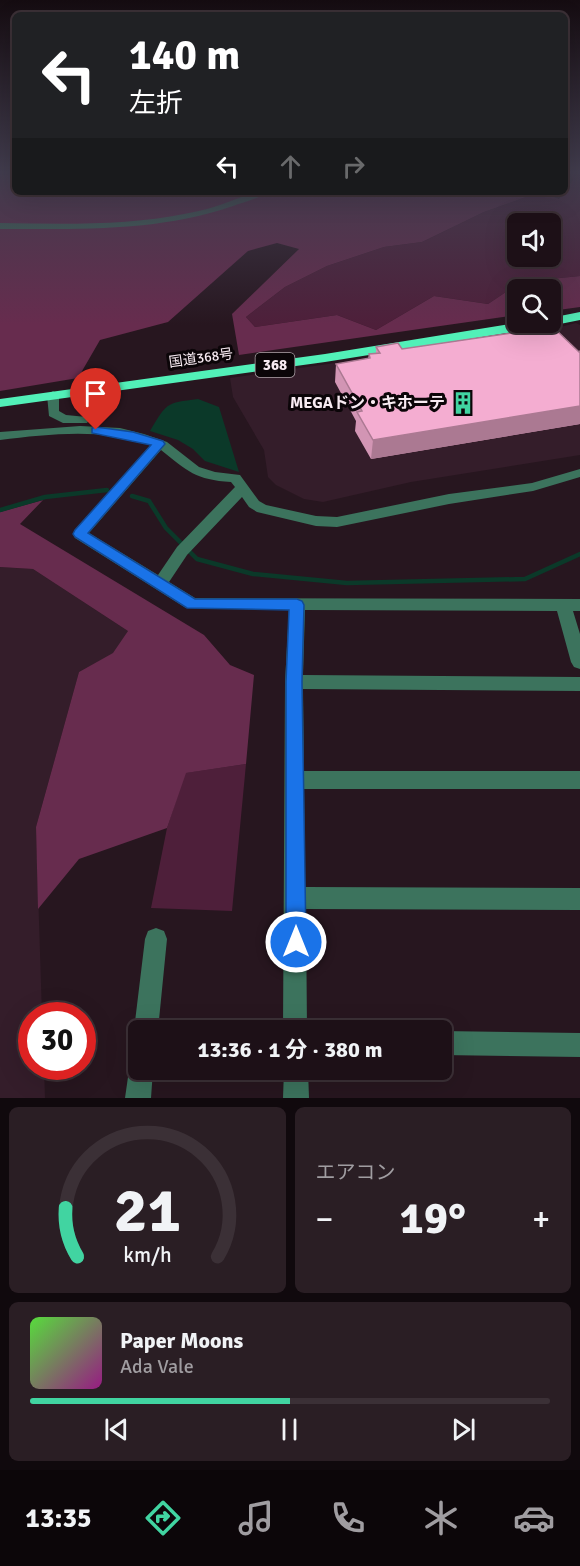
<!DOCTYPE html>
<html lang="ja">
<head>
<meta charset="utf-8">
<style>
	:root { --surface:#1d1017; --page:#2a1e24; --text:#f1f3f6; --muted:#a09da1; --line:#3b3036; --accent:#41d4a1 }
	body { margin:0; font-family:Signika,"Noto Sans JP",sans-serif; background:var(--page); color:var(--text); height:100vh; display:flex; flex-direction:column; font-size:22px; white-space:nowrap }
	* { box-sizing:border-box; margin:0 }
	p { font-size:20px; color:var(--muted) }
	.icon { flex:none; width:33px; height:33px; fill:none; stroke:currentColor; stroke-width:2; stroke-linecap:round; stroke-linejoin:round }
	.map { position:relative; height:1098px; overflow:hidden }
	.drawer { display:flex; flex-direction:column; gap:9px; padding:9px; background:#10090d; flex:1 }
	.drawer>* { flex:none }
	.guide { position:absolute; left:12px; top:12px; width:556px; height:183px; border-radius:9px; box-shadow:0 6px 24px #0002,0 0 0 2px var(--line); background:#202124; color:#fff; overflow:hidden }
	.fabs { position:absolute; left:507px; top:213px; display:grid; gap:12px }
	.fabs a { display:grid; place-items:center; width:54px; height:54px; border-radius:9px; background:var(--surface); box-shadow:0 6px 24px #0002,0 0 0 2px var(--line); font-size:30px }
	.speed { position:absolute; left:18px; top:1002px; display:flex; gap:12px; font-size:30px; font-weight:700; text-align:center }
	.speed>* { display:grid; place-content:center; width:78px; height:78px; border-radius:50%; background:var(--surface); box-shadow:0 6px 24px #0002,0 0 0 2px var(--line); line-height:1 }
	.speed .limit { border:9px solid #d22; background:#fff; color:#111 }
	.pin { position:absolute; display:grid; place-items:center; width:51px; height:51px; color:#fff; margin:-62px -26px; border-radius:50% 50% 50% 0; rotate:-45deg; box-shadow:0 0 6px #0007 }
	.pin .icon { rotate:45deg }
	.me { position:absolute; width:66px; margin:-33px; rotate:0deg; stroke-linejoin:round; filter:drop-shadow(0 0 4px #0008) }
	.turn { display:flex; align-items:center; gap:21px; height:126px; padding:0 18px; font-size:27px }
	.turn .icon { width:78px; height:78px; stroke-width:2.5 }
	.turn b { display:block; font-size:42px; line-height:51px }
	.lanes { display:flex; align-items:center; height:57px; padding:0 18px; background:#0003; justify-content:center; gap:30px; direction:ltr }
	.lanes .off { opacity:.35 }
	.big { font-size:45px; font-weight:700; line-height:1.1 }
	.drawer .widget { flex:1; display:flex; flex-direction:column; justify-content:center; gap:9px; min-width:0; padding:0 21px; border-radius:9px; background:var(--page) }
	.drawer .dial { align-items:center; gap:0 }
	.dial svg { height:156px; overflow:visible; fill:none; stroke:var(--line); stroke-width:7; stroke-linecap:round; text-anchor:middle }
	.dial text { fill:var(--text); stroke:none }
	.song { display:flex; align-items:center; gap:18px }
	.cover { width:72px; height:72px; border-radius:9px; background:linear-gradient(135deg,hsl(110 70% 55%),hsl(310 70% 35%)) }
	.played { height:6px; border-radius:3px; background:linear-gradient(90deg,var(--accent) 50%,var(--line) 50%) }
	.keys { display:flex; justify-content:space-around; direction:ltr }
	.heat { display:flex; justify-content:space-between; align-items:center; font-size:33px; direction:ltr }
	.drawer .tiles { flex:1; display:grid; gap:9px; grid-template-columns:1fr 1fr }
	.widget:last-child { grid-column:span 2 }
	.trip { position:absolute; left:128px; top:1020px; width:324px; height:60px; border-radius:9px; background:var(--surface); box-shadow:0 6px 24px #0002,0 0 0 2px var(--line); font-weight:700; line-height:60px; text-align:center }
	.menu { display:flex; height:96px; justify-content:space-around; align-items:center; background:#0c0609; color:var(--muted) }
	.menu .icon { width:42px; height:42px }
	.menu .on { color:var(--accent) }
	.menu b { font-size:27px; color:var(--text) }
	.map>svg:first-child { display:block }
	.built { fill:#341d2a }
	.green { fill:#4e1f3a; fill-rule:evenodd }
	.forest { fill:#672c4e }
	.water { fill:#0b3929 }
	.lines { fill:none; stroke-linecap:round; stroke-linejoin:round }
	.stream { stroke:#0b3929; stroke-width:4.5 }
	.minor { fill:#3c735d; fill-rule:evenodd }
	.highway { fill:#52f0b8; fill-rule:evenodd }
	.wall { fill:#d295b4 }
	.shaded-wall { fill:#ab7992 }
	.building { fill:#f4add1; stroke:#ab7992; stroke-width:1.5 }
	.route { fill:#1a73e8; stroke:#114b97; stroke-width:1.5 }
	.labels { text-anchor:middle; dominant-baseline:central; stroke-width:6; stroke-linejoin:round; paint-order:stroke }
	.far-street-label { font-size:14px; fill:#f7eaf1; stroke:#0b0508 }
	.shield { fill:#0b0508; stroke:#b0a5ab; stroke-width:1.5 }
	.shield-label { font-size:15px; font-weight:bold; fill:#f7eaf1 }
	.poi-label { font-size:16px; font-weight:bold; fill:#f7eaf1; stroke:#0b0508; text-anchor:end }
</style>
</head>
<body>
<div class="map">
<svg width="580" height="1098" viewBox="0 0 580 1098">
	<rect width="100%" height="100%" fill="#27161f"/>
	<g class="built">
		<polygon points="576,323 580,325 580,455 411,482 323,502 304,499 276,485 268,477 264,450 233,397 230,378 525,336"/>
		<polygon points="0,567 33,569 128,631 114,653 79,672 36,827 42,1015 32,1016 32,1066 44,1067 45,1098 0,1098"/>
	</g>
	<g class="green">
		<path d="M569,171H580V276L521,282L488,304L434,296L376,330L337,315L255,327L246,317L285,287L327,266L384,247L422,242L484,212L540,192L559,199L573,180ZM518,224H550V256H518Z"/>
		<polygon points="246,764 232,911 151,908 167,828 185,773"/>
	</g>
	<g class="forest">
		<polygon points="0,171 15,171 15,192 540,192 484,212 422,242 384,247 327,266 285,287 246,317 255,327 337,315 376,330 434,296 488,304 521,282 580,276 580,307 551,311 550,290 518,290 517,315 239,355 232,314 299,249 277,243 248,251 168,322 100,340 78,378 0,391"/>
		<polygon points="43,500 20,524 204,635 230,665 254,675 246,764 186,773 167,828 79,859 38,909 36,827 79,672 113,653 128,631 33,569 0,567 0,512"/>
	</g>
	<path class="water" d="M198,399L219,407L239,472L205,461L193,449L178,440L150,431C167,403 165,403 198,399Z"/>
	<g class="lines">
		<g class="stream">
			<polyline points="132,496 149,501 166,528 197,559 253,574 347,583 525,579 580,554"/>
			<polyline points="0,510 45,497 107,490"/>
		</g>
		<g class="minor">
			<path d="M255,192H267C258,199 244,202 233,206C158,232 78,229 0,229V223C63,224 127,226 189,213C212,209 234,200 255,192Z"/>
			<polygon points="53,391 59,395 59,411 66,415 87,417 89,420 87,423 63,423 49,416 47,395"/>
			<path d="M80,426L120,428L144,434L167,442L199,467L215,472L240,475L259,501L266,505L316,516L337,517L449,494L532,483L580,469V477L533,491L449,504L337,527L316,526L257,512L249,507L242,497L187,555L169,582L195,598L580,599V611H573L580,634V669L574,667L571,662L557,611L305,610L303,675L580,677V691L303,689L304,771H580V789H304L305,887L580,888V910L306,909L307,1030H283L285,682L289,610L186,608L75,538L73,534L75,530L151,445C102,428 51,434 0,440V432ZM161,450C187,471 196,480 231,482L235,487L177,547L158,575L89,533Z"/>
			<polygon points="156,928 164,931 167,939 158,1030 138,1030 138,1039 134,1030 145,939 148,931"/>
			<polygon points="441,1031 580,1033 580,1057 441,1055"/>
			<polygon points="138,1059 138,1070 153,1070 151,1098 125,1098 129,1070 132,1061"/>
			<polygon points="284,1070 308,1070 309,1098 283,1098"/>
		</g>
		<polygon class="highway" points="580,312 580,320 550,326 325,362 0,407 0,399 325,354 522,322 550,322 550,318"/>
	</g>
	<polygon class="wall" points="376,347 402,349 580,351 580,424 371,459 355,431 356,421 335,382 336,364 368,359 369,354 376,353"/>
	<polygon class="shaded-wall" points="580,406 580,424 371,459 373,440"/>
	<polygon class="building" points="553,327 579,352 580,351 580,406 373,440 357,412 362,411 336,364 370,358 369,354 380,353 376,347 398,343 402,349"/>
	<linearGradient id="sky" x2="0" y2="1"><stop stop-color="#150c11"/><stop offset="0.53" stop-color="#413c4d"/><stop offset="1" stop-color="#413c4d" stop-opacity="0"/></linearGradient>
	<rect width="580" height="325" fill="url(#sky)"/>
	<polygon class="route" points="96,427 133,432 163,441 165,444 88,533 195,599 297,599 302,601 304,605 302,682 306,942 303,950 296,953 289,950 286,942 286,682 289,610 187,608 75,537 73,534 75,530 151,445 92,433 92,428"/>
	<defs>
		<g id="building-bare" transform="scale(1.8)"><path d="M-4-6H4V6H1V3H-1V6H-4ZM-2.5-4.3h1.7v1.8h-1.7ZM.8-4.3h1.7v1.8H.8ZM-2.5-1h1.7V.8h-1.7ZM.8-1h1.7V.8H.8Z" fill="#41d4a1" stroke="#0b0508" stroke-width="2.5" paint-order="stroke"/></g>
	</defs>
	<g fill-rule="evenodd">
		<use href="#building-bare" x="463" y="403"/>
	</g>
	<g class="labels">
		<g class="far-street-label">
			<text transform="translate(201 358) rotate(-8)">国道368号</text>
		</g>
		<rect class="shield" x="255.5" y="353" width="39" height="24" rx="4.5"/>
		<g class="shield-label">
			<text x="275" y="365">368</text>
		</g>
		<g class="poi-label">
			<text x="445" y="403">MEGAドン・キホーテ</text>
		</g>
	</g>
</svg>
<div class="fabs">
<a><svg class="icon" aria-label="sound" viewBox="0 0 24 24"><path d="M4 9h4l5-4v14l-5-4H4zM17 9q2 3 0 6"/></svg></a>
<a><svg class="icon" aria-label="search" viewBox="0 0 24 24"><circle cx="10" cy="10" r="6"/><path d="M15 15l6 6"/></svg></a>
</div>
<div class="speed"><div class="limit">30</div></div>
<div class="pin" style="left:96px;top:430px;background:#d93025"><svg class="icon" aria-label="arrive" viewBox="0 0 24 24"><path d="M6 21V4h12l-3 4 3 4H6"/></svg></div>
<svg class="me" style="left:296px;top:942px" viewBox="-20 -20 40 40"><circle r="17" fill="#1a73e8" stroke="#fff" stroke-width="3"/><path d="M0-11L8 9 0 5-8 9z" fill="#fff"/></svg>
<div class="trip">13:36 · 1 分 · 380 m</div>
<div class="guide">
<div class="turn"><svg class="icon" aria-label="left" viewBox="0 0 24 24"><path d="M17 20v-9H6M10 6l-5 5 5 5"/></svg><div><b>140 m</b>左折</div></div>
<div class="lanes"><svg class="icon" aria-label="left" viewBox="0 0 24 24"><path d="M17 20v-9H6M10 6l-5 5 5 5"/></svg><svg class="icon off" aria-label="ahead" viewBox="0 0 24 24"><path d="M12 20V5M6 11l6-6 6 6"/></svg><svg class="icon off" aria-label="right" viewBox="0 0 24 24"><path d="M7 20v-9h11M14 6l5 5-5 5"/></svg></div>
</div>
</div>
<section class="drawer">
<div class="tiles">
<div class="widget dial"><svg viewBox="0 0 100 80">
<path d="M14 69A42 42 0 1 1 86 69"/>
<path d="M14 69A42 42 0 0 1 8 44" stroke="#41d4a1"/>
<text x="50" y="56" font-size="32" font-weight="700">21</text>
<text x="50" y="72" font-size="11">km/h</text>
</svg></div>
<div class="widget"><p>エアコン</p>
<div class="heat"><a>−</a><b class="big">19°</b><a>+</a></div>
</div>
<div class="widget">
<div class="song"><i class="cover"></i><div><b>Paper Moons</b><p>Ada Vale</p></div></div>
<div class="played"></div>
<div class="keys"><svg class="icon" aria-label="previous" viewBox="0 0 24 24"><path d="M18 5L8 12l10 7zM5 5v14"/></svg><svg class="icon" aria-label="pause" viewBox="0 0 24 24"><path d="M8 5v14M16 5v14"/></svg><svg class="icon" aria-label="next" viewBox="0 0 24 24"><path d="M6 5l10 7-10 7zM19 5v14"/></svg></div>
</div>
</div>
</section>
<nav class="menu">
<b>13:35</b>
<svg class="icon on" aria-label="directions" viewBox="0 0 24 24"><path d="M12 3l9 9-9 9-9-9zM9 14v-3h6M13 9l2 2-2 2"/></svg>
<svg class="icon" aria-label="music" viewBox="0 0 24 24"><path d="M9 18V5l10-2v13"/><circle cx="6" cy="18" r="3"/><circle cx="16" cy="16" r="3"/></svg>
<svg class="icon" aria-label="phone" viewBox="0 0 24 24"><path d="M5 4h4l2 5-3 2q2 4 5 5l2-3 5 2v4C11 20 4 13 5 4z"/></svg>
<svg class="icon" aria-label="climate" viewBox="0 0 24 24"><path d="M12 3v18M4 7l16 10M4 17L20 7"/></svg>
<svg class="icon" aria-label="car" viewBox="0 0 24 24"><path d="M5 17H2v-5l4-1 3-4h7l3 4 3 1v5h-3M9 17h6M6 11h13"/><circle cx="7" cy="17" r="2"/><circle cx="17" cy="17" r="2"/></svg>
</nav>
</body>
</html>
